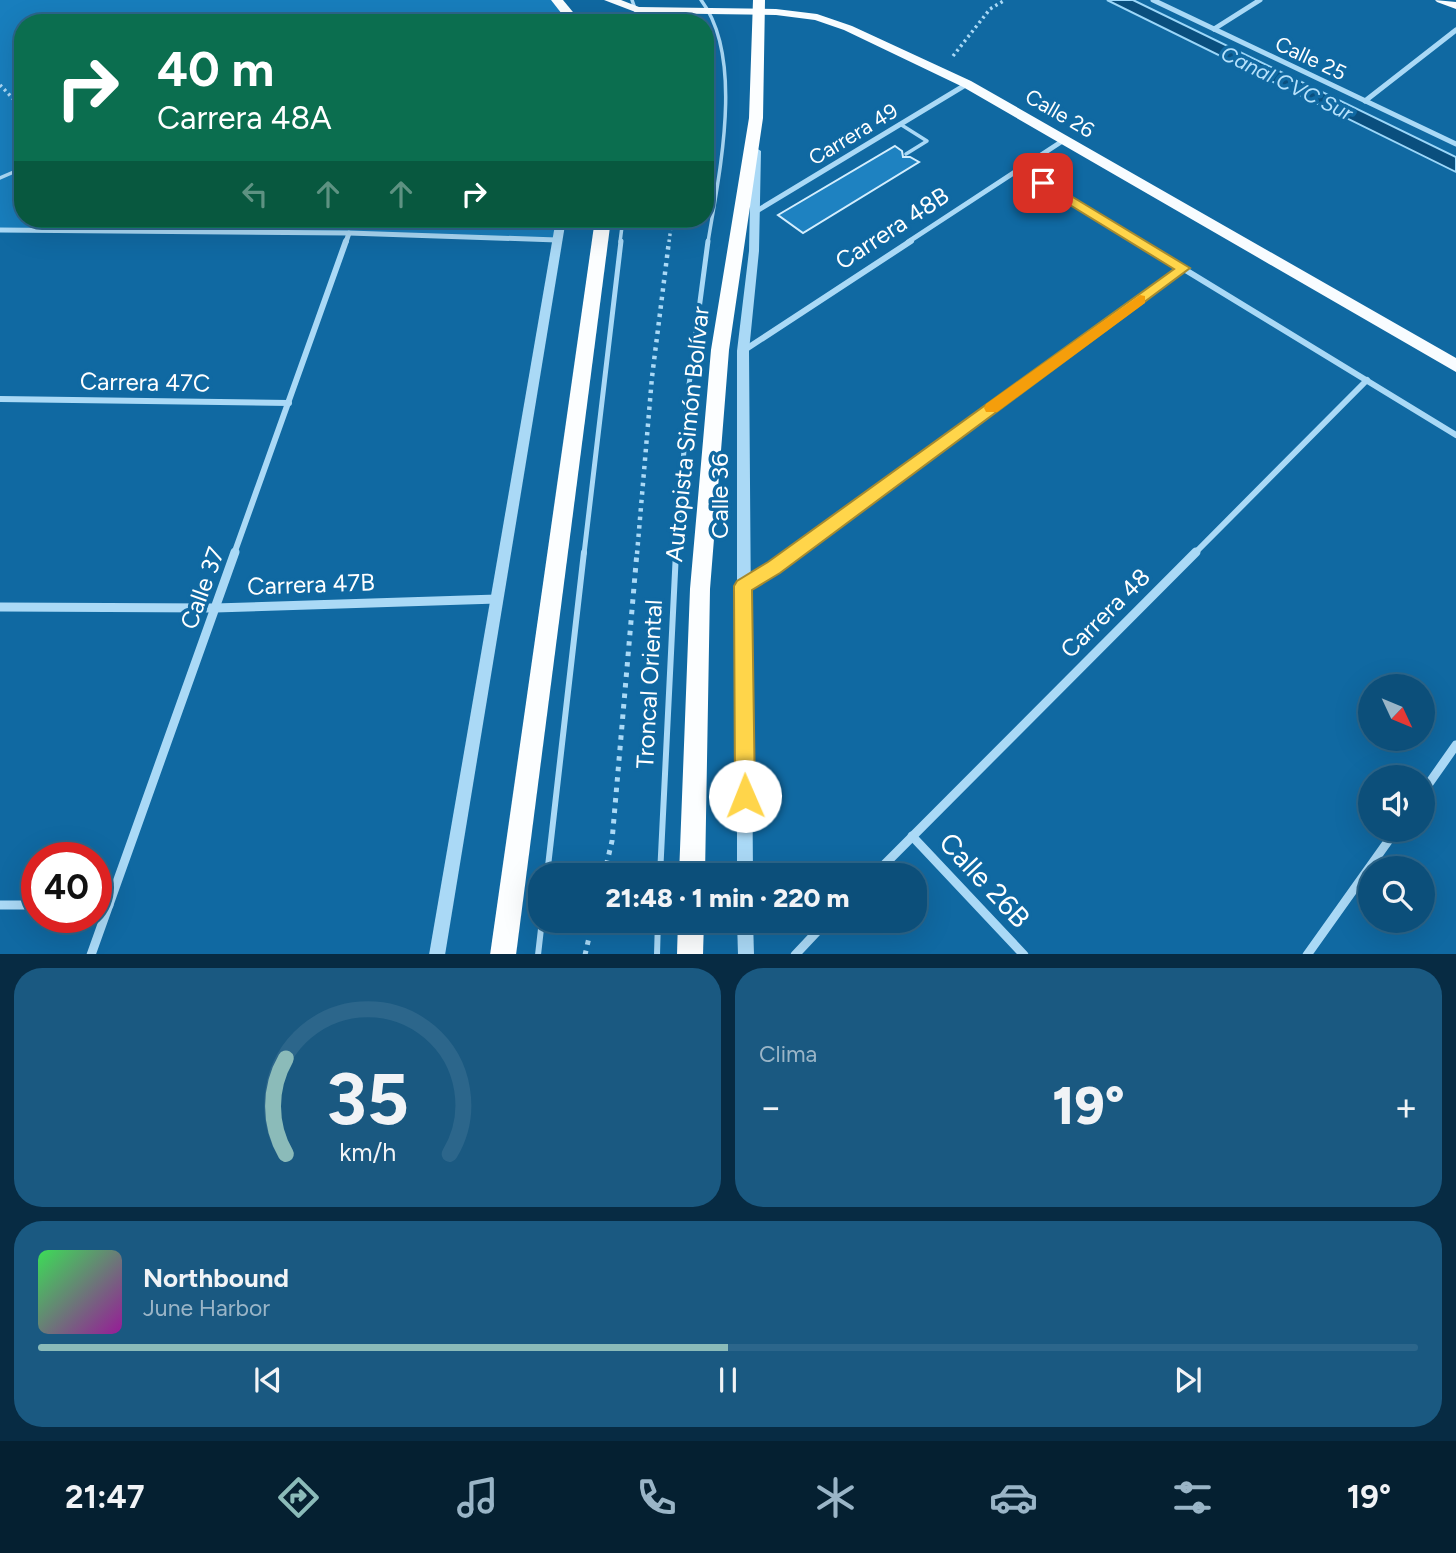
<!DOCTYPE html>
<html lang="es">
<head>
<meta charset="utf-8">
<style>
	:root { --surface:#0c4f7a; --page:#1a5981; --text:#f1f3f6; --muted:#9ab5c7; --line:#2c668b; --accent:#8bbbb9 }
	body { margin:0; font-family:Figtree,sans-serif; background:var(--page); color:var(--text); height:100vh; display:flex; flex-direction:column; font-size:26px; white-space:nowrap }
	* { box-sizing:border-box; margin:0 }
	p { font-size:23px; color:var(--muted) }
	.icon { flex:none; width:38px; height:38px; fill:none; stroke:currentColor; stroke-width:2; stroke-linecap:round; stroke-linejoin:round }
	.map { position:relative; height:954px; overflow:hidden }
	.drawer { display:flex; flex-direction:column; gap:14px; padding:14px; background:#072b43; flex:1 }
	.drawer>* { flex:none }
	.hud { position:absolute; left:14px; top:14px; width:700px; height:214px; border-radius:28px; box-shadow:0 7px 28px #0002,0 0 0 2px var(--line); background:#0b6e4f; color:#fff; overflow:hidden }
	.needle { width:46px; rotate:134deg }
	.controls { position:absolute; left:1358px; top:674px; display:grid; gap:14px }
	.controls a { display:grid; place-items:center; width:77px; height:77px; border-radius:50%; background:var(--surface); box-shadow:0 7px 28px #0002,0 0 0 2px var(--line); font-size:35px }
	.speed { position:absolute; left:21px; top:842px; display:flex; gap:14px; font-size:35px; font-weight:700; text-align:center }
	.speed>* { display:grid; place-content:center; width:91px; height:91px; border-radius:50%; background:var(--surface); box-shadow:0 7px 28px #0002,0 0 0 2px var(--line); line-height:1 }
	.speed .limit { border:10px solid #d22; background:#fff; color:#111 }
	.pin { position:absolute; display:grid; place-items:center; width:60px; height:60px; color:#fff; margin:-30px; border-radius:14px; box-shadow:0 4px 10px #0006 }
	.me { position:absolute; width:77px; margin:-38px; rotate:359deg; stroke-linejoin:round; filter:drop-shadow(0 0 5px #0008) }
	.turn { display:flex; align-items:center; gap:24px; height:147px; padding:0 28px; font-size:32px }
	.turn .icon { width:91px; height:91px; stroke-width:2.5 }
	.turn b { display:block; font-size:49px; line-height:60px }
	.lanes { display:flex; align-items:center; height:66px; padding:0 28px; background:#0003; justify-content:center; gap:35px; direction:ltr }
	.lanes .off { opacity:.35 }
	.big { font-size:52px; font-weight:800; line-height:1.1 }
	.drawer .widget { flex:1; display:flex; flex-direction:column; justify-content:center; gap:10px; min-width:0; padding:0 24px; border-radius:28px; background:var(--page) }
	.drawer .dial { align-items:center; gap:0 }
	.dial svg { height:182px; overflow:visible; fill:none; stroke:var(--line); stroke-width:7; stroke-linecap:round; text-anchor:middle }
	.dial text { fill:var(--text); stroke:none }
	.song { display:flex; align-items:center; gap:21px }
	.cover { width:84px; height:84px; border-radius:10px; background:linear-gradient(135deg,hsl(130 70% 55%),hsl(300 70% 35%)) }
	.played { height:7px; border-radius:4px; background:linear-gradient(90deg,var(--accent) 50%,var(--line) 50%) }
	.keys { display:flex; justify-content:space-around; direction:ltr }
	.heat { display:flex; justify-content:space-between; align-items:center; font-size:38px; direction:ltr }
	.drawer .tiles { flex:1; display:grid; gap:14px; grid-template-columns:1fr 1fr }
	.widget:last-child { grid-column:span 2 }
	.trip { position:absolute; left:528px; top:863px; width:399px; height:70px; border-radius:28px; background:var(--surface); box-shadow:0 7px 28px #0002,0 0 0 2px var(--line); font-weight:800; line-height:70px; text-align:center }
	.dock { display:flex; height:112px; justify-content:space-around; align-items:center; background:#052031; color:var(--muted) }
	.dock .icon { width:49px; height:49px }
	.dock .active { color:var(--accent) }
	.dock b { font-size:32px; color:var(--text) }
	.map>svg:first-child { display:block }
	.green { fill:#187ebd }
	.water { fill:#0a4f7e; stroke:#9cd7f9; stroke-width:2 }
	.building { fill:#1e82c1; stroke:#d3eefe; stroke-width:2 }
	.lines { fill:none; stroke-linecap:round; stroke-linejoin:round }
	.path-far2 { stroke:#aad9f6; stroke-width:3.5; stroke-dasharray:2.5 3.5; stroke-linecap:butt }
	.path-far1 { stroke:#aad9f6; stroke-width:4.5; stroke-dasharray:3.5 5; stroke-linecap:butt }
	.path { stroke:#aad9f6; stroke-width:5; stroke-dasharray:4.5 6; stroke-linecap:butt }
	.service-far2 { stroke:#aad9f6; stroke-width:3.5 }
	.service-far1 { stroke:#aad9f6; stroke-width:5 }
	.service { stroke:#aad9f6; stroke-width:6 }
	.minor-far2 { stroke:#aad9f6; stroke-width:5 }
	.minor-far1 { stroke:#aad9f6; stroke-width:6 }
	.minor { stroke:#aad9f6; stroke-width:9 }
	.tertiary { fill:#aad9f6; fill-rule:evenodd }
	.primary { fill:#f8fcff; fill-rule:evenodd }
	.trunk { fill:#fcfeff; fill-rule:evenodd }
	.route { fill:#ffd54a; stroke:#a68a30; stroke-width:2 }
	.slow { fill:#f59e0b }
	.labels { text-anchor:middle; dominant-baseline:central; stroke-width:7; stroke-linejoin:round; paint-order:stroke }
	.far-street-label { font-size:21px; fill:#fff; stroke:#1069a2 }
	.far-water-label { font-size:21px; font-style:italic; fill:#b7e2fc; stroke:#1069a2 }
	.street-label { font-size:24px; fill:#fff; stroke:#1069a2 }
	.near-street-label { font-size:28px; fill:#fff; stroke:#1069a2 }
</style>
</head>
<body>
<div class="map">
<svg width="1456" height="955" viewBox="0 0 1456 955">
	<rect width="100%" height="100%" fill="#1069a2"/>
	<polygon class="green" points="0,0 557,0 576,23 23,23 23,219 561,219 557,240 349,233 0,230"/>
	<polygon class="water" points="1107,0 1133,0 1456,157 1456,172"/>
	<polygon class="building" points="895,146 902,151 903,157 910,157 919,162 803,233 778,215"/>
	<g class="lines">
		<g class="path-far2">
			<polyline points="953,56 990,9 1005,0"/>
			<polyline points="0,85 23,109"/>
			<polyline points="669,242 672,219"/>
		</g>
		<polyline class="path-far1" points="637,554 652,377 669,241"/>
		<g class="path">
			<polyline points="604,875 612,841 637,552"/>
			<polyline points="585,955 593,920"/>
		</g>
		<g class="service-far2">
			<polyline points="632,0 640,23"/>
			<path d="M701,0C745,58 719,174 708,242"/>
			<polyline points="900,124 927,141 906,154"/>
			<polyline points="0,178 23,168"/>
			<polyline points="94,219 104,231"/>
			<polyline points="620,242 623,219"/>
		</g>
		<g class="service-far1">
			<polyline points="584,554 621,241"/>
			<polyline points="676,554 689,385 708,241"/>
		</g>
		<g class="service">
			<polyline points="547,875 584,552"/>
			<polyline points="660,875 676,552"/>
			<polyline points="538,955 542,920"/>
			<polyline points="657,955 658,920"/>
		</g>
		<g class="minor-far2">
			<polyline points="1153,0 1456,144"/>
			<polyline points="1214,29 1260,0"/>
			<polyline points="1365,101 1456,30"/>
			<polyline points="1020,168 1141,242"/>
			<polyline points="755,212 967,84"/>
			<polyline points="0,230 349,233 557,240"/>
			<polyline points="346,242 349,233"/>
			<polyline points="908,242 1064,140"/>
		</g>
		<g class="minor-far1">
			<polyline points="1138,241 1456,435"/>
			<polyline points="743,351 911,241"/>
			<polyline points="0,399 289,403"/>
			<polyline points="234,554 346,241"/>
			<polyline points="792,554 1183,268"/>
			<polyline points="1194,554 1367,380"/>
		</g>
		<g class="minor">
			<polyline points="744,586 795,552"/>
			<polyline points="0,607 215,608 497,599"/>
			<polyline points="1423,792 1456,745"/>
			<polyline points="912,836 1024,955"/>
			<polyline points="874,875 1196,552"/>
			<polyline points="0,905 37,905"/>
			<polyline points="96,905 109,905"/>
			<polyline points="91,955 235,552"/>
			<polyline points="795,955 828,920"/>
			<polyline points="1307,955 1396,830"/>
		</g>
		<g class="tertiary">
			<polygon points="756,148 761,151 759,251 749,351 753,875 737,875 737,351 749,251 751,151"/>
			<polygon points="556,219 566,219 445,955 429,955"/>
			<polygon points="737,920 753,920 754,955 738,955"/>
		</g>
		<g class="primary">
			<polygon points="604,0 621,0 639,7 776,9 817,14 852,26 971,81 1456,358 1456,372 963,87 844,30 815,20 776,15 638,13"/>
			<polygon points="1435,0 1456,2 1456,9 1437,2"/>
		</g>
		<g class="trunk">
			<polygon points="551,0 563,0 582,23 569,23"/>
			<polygon points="753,0 765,0 763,118 729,350 710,589 705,875 679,875 690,589 711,350 749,118"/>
			<polygon points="595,219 611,219 516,955 490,955"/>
			<polygon points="678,920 704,920 703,955 677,955"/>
		</g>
	</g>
	<polygon class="route" points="1043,179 1190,268 780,573 752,590 755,796 752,803 745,806 738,803 735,796 734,586 737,581 768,562 1174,269 1039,186 1039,180"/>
	<polygon class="slow" points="1140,295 1145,296 1145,303 997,412 986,412 984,408 986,404"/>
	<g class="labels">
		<g class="far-street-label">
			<text transform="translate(1311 58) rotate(25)">Calle 25</text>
			<text transform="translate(1060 113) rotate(30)">Calle 26</text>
			<text transform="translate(853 134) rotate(-31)">Carrera 49</text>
		</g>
		<g class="far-water-label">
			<text transform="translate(1287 83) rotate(26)">Canal CVC Sur</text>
		</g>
		<g class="street-label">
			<text transform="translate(892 228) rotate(-33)">Carrera 48B</text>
			<text transform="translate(145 382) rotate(1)">Carrera 47C</text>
			<text transform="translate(687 434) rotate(-84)">Autopista Simón Bolívar</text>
			<text transform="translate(719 496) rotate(-90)">Calle 36</text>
			<text transform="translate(311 584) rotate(-2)">Carrera 47B</text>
			<text transform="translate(202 588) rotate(-70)">Calle 37</text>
			<text transform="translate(1105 613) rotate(-45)">Carrera 48</text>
			<text transform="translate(649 684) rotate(-87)">Troncal Oriental</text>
		</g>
		<g class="near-street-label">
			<text transform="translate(985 880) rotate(47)">Calle 26B</text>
		</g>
	</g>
</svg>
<div class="controls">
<a><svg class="needle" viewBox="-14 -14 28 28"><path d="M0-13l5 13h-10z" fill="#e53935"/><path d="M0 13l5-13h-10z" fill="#9ab5c7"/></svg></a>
<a><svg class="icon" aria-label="sound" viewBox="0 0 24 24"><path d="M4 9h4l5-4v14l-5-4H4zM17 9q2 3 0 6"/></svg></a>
<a><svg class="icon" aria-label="search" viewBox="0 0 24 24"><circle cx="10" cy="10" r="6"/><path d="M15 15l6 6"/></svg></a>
</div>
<div class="speed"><div class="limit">40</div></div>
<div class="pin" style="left:1043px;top:183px;background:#d93025"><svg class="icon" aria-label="arrive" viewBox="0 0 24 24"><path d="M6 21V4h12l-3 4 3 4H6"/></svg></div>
<svg class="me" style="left:745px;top:796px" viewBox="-20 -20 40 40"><circle r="19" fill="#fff"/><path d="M0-13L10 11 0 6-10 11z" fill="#ffd54a"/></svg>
<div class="trip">21:48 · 1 min · 220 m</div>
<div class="hud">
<div class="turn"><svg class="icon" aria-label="right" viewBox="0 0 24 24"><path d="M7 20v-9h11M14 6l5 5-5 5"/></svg><div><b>40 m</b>Carrera 48A</div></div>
<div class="lanes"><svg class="icon off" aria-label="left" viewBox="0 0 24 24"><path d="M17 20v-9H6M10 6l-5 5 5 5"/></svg><svg class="icon off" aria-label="ahead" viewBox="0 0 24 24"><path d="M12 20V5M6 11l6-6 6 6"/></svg><svg class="icon off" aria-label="ahead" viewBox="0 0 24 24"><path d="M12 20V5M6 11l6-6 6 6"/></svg><svg class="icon" aria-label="right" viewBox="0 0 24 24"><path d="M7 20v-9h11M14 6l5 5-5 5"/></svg></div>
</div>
</div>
<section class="drawer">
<div class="tiles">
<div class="widget dial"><svg viewBox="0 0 100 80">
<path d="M14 69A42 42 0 1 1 86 69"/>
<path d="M14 69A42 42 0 0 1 14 27" stroke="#8bbbb9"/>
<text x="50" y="56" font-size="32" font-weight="700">35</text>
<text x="50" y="72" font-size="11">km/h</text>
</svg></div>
<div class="widget"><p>Clima</p>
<div class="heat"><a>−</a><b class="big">19°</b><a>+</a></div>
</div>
<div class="widget">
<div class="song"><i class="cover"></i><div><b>Northbound</b><p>June Harbor</p></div></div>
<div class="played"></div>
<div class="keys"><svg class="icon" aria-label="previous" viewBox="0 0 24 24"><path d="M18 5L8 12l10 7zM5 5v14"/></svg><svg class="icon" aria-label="pause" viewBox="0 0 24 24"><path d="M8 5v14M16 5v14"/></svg><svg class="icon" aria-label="next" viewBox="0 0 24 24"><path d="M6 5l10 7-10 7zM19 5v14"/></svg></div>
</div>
</div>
</section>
<nav class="dock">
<b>21:47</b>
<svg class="icon active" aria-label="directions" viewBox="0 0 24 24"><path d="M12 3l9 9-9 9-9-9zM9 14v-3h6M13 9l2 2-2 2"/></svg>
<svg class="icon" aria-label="music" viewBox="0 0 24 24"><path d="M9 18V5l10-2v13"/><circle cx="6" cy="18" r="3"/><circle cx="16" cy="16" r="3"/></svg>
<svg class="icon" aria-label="phone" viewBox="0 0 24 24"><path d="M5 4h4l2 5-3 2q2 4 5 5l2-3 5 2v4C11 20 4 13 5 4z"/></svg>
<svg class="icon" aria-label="climate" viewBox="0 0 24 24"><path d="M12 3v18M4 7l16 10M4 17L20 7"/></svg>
<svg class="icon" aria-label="car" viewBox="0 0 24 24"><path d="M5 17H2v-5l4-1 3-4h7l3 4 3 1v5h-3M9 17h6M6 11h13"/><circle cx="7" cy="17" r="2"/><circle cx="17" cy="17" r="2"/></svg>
<svg class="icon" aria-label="filters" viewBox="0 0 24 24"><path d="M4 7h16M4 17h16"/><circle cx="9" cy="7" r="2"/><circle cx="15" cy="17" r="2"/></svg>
<b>19°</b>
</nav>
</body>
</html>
